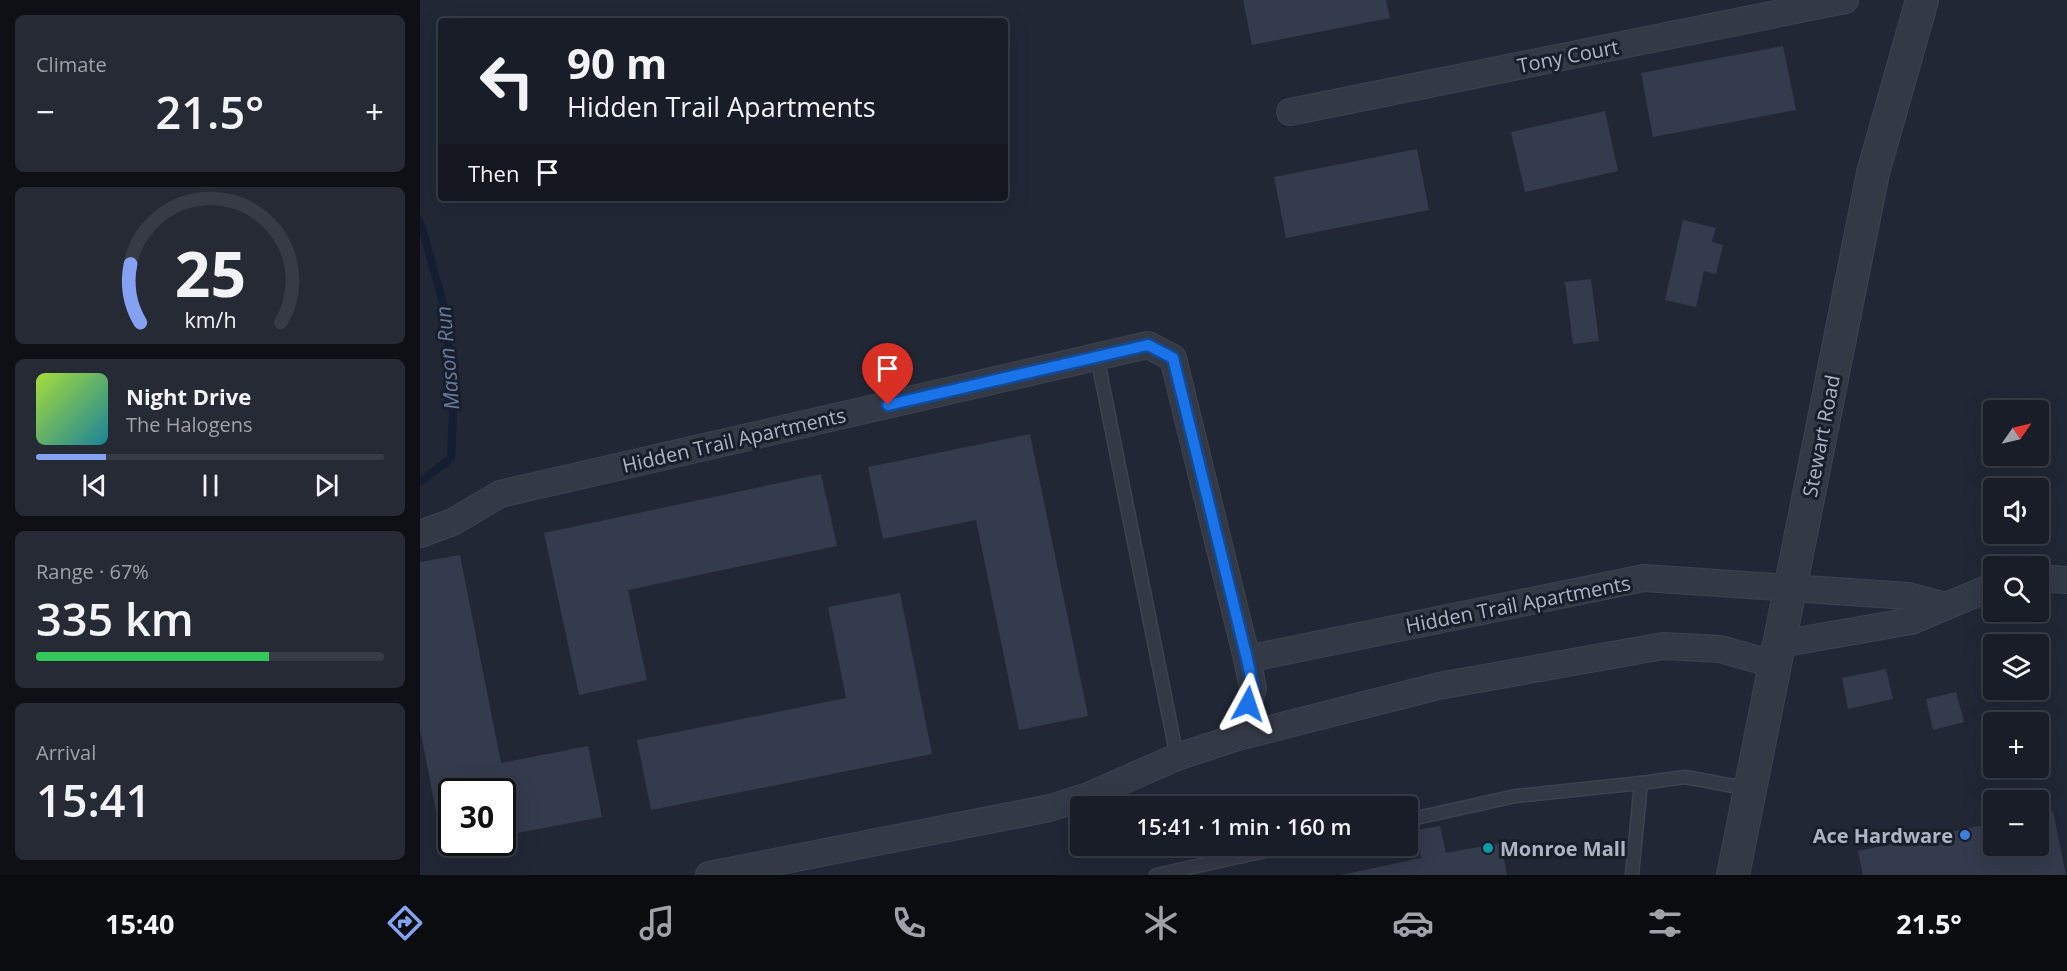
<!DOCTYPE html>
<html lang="en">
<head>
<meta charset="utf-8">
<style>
	:root { --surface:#191d28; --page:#262a34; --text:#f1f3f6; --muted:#9fa2a8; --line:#373b45; --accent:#84a2f1 }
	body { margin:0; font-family:"Open Sans",sans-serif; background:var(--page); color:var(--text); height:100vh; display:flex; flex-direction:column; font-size:22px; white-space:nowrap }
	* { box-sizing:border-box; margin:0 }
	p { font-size:20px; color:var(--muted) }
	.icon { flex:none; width:33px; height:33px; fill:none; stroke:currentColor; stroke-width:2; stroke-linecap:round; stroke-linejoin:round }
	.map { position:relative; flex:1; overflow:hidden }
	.side { display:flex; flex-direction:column; gap:15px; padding:15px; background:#0e1016; width:420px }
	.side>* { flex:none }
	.banner { position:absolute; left:18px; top:18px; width:570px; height:183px; border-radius:6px; box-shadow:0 6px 24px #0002,0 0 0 2px var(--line); background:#191d28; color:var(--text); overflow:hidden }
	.needle { width:39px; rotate:56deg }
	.fabs { position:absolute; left:1563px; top:400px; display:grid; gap:12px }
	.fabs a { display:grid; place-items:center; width:66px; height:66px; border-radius:6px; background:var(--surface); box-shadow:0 6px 24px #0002,0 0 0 2px var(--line); font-size:30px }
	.speed { position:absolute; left:18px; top:778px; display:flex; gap:12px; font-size:30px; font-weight:700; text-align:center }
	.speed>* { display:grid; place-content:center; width:78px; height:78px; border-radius:50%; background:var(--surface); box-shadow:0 6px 24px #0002,0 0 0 2px var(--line); line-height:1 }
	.speed .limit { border:3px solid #111; border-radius:9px; background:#fff; color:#111 }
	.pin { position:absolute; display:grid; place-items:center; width:51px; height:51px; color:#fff; margin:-62px -26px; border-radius:50% 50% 50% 0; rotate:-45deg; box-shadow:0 0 6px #0007 }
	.pin .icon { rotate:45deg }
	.me { position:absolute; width:66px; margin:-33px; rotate:5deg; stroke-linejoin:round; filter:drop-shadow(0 0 4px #0008) }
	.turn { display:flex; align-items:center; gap:21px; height:126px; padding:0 30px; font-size:27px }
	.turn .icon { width:78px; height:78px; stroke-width:2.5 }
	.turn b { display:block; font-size:42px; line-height:51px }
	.then { display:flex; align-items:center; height:57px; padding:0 30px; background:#0003; gap:12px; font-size:22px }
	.big { font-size:45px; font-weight:600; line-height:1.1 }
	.side .widget { flex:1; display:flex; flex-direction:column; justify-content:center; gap:9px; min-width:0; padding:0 21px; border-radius:9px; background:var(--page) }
	.side .dial { align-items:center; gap:0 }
	.dial svg { height:156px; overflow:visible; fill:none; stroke:var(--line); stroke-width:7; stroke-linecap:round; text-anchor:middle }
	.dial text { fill:var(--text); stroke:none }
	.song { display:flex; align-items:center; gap:18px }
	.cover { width:72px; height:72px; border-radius:9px; background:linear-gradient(135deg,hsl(80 70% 55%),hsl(190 70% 35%)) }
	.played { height:6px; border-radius:3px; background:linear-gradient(90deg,var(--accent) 20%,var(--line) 20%) }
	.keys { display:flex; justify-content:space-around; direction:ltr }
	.heat { display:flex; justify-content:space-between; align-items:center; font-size:33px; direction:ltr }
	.charge { height:9px; border-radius:4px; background:linear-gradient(90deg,#34c759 67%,var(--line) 0) }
	.trip { position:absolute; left:650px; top:796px; width:348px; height:60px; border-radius:6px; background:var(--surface); box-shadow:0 6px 24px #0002,0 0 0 2px var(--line); font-weight:600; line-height:60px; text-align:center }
	.tabs { display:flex; height:96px; justify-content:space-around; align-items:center; background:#0a0c10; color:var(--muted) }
	.tabs .icon { width:42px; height:42px }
	.tabs .selected { color:var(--accent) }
	.tabs b { font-size:27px; color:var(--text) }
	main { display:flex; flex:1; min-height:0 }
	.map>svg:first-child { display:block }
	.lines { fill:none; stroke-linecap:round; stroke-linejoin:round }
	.stream { stroke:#151e31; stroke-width:8 }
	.building { fill:#333b4c }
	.service-casing { stroke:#3d424f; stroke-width:15 }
	.minor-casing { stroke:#3d424f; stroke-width:28 }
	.tertiary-casing { stroke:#3d424f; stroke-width:34 }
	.service { stroke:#343946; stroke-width:12 }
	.minor { stroke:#343946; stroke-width:26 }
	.tertiary { stroke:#343946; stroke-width:32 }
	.route-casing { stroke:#114b97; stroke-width:15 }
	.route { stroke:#1a73e8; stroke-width:10 }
	.shop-dot { fill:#3f7fe0; stroke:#191e2a; stroke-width:2 }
	.culture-dot { fill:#0f9aa8; stroke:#191e2a; stroke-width:2 }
	.labels { text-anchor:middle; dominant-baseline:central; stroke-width:6; stroke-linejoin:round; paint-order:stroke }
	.street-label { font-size:20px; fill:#aeb4c3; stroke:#191e2a }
	.poi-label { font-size:20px; font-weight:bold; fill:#aeb4c3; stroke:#191e2a; text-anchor:end }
	.water-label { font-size:21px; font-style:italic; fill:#687aa0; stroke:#191e2a }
</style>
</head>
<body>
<main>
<section class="side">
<div class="widget"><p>Climate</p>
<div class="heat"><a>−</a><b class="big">21.5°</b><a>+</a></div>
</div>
<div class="widget dial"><svg viewBox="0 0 100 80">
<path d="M14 69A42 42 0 1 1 86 69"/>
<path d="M14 69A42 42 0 0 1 9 39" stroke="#84a2f1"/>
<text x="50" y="56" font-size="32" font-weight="700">25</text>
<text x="50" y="72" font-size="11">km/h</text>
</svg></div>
<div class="widget">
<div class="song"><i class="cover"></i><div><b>Night Drive</b><p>The Halogens</p></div></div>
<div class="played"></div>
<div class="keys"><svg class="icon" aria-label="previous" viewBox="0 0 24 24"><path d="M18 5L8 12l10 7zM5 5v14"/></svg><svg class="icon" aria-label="pause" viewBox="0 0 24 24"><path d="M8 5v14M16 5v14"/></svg><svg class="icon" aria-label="next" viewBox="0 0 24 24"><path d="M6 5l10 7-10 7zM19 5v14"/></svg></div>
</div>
<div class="widget"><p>Range · 67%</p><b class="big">335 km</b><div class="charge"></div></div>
<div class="widget"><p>Arrival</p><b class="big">15:41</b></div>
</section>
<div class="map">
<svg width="1647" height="875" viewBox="0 0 1647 875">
	<rect width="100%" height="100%" fill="#212735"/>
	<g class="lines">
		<polyline class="stream" points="0,221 23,303 34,388 31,458 0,482"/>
	</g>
	<g class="building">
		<polygon points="823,0 966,0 970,18 832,45"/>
		<polygon points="1363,46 1376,110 1233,137 1221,73"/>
		<polygon points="1185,111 1198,171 1105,192 1091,132"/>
		<polygon points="997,149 1009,210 866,238 854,177"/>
		<polygon points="1263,220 1296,228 1292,242 1303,245 1296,274 1284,271 1276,307 1245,300"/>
		<polygon points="1171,279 1179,341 1153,344 1145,282"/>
		<polygon points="610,434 668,716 599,730 556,520 463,539 448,467"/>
		<polygon points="401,474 417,546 208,590 227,680 159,695 124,533"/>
		<polygon points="40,555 81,763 168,746 182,817 82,836 82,792 32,792 32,843 40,844 23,847 0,729 0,562"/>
		<polygon points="480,593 512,754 231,810 217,740 426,698 408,607"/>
		<polygon points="1466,669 1473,699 1428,709 1422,678"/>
		<polygon points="1536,692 1544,722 1513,730 1506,699"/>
		<polygon points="1633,811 1646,875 1443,875 1438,851 1574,823 1574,846 1618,846 1618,814"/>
		<polygon points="1020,826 1026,853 1081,843 1087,875 921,875 1001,858 996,830"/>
	</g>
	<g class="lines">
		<g class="service-casing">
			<g id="service">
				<polyline points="677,356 757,757"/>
				<polyline points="987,820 1096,796 1221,783"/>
				<polyline points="736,875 868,846"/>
				<polyline points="1212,875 1221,783 1265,777 1330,789"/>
			</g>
		</g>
		<g class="minor-casing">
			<g id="minor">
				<polyline points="870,112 1425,0"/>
				<polyline points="0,534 33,522 80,494 728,345 753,358 827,659 833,688 818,737"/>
				<polyline points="1618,578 1647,580"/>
				<polyline points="1360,644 1491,621 1574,586"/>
				<polyline points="827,659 1224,578 1488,596 1526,606"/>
				<polyline points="289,875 630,808 668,796 757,757 818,737 1019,686 1243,646 1300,649 1357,665"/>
			</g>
		</g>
		<g class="tertiary-casing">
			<polyline id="tertiary" points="1313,875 1453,173 1502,0"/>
		</g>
		<use href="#service" class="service"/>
		<use href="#minor" class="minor"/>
		<use href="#tertiary" class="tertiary"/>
	</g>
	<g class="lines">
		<g class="route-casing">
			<polyline id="route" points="468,405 728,345 753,358 827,659 833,688 828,704"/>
		</g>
		<use href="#route" class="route"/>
	</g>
	<circle class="shop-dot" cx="1545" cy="835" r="6"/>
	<circle class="culture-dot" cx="1068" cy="848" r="6"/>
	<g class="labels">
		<g class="street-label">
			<text transform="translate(1148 56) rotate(-11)">Tony Court</text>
			<text transform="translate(1401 436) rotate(-79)">Stewart Road</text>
			<text transform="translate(314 440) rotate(-13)">Hidden Trail Apartments</text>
			<text transform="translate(1098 604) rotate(-11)">Hidden Trail Apartments</text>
		</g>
		<g class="poi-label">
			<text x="1533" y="835">Ace Hardware</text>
			<text x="1080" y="848" text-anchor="start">Monroe Mall</text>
		</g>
		<g class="water-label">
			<text transform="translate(27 358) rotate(-95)">Mason Run</text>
		</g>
	</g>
</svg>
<div class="fabs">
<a><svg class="needle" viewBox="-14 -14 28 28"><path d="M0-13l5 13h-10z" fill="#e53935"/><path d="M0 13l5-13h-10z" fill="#9fa2a8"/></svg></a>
<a><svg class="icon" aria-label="sound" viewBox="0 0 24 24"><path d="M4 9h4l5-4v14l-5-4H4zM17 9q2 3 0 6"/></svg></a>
<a><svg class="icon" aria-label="search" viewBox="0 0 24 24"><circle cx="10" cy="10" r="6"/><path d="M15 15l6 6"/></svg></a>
<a><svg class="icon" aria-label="layers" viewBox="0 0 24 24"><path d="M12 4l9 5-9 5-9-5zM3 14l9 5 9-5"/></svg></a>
<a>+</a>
<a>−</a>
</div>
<div class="speed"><div class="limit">30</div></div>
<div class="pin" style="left:468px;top:405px;background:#d93025"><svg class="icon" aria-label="arrive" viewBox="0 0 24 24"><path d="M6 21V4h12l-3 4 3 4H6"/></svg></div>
<svg class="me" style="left:828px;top:704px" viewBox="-20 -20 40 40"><path d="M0-17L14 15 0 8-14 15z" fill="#1a73e8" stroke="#fff" stroke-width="4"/></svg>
<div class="trip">15:41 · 1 min · 160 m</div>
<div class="banner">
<div class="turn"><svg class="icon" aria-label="left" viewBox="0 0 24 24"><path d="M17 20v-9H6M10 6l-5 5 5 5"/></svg><div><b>90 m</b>Hidden Trail Apartments</div></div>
<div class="then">Then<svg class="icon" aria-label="arrive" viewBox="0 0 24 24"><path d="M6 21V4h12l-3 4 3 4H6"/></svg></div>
</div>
</div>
</main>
<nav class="tabs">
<b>15:40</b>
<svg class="icon selected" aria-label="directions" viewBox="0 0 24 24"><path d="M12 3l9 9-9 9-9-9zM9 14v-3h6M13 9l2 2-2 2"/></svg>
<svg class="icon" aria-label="music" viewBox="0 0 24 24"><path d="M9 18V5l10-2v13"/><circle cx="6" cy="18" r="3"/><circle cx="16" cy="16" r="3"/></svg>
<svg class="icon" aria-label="phone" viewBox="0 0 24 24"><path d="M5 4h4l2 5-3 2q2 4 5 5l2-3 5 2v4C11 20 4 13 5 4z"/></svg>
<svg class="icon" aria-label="climate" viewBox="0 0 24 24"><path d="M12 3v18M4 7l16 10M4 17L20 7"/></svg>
<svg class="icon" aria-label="car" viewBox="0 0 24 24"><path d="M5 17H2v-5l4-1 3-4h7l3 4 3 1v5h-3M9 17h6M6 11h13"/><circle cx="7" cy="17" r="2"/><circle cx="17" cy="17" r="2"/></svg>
<svg class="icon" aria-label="filters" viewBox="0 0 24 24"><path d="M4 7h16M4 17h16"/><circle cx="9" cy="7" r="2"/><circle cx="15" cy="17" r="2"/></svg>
<b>21.5°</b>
</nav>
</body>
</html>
